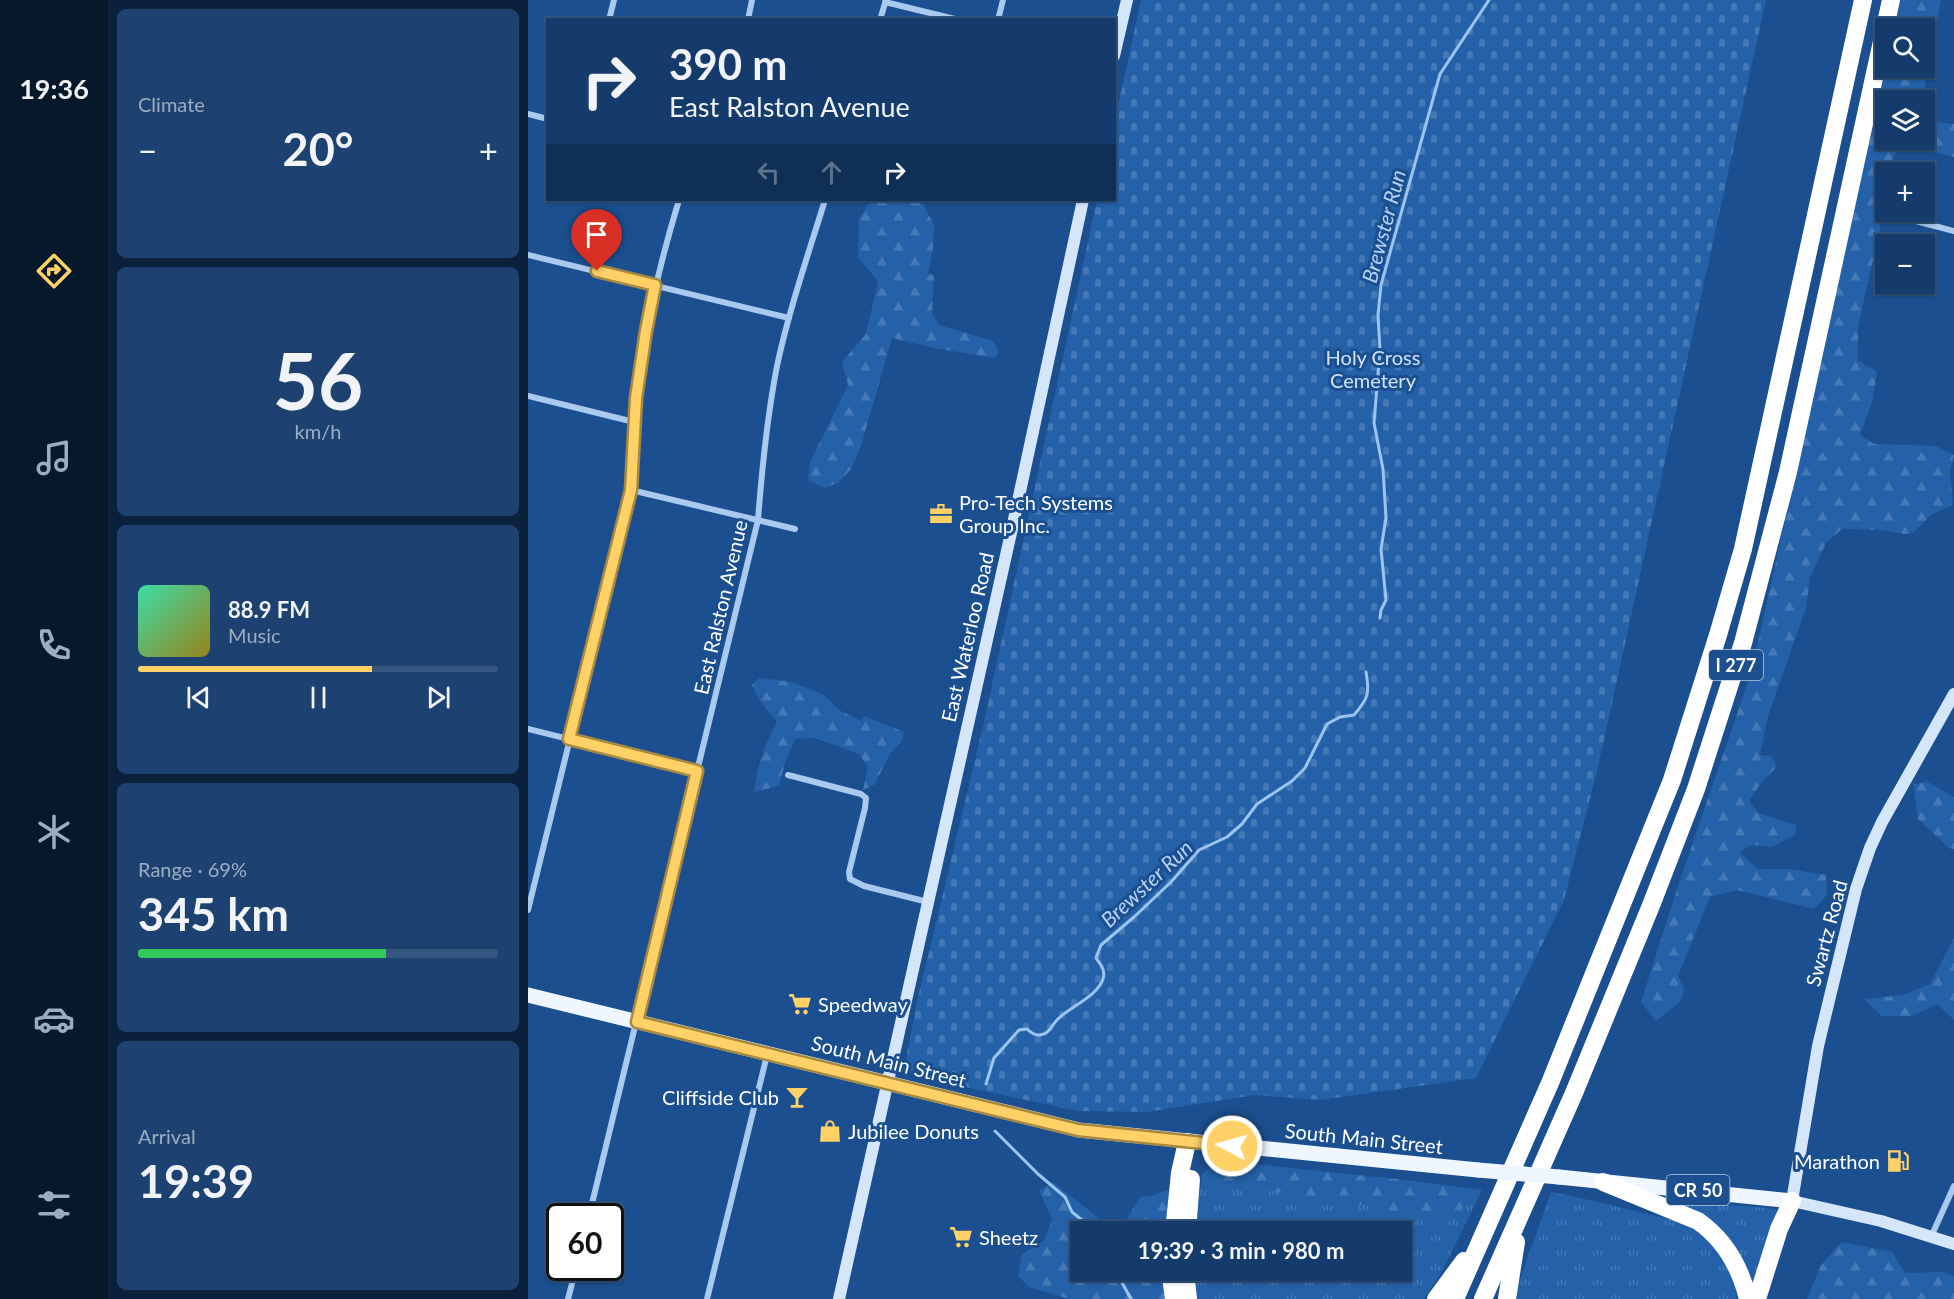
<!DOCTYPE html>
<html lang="en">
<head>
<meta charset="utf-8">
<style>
	:root { --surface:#143b6b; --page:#1d4271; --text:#f1f3f6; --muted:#9dadc1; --line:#33557e; --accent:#ffd166 }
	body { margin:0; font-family:Lato,sans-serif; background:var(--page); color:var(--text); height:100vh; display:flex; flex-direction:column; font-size:22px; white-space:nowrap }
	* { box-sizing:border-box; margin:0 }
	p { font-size:20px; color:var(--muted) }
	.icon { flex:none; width:33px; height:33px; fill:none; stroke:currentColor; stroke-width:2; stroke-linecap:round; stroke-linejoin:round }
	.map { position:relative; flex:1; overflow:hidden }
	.sheet { display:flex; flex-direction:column; gap:9px; padding:9px; background:#0b203b; width:420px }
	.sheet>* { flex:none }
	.hud { position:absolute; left:18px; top:18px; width:570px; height:183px; border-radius:0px; box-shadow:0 2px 4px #0004,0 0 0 2px var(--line); background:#143b6b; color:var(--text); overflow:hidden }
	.tools { position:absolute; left:1347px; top:18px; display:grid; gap:12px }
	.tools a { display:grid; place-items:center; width:60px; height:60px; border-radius:0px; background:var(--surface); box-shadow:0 2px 4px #0004,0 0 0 2px var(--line); font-size:30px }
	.speed { position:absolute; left:18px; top:1203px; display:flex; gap:12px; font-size:30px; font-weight:700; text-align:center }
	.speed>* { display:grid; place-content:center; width:78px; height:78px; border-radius:50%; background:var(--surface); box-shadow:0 2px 4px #0004,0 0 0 2px var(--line); line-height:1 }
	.speed .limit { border:3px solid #111; border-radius:9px; background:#fff; color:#111 }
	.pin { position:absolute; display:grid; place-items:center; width:51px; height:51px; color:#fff; margin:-62px -26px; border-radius:50% 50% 50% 0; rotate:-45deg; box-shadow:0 0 6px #0007 }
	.pin .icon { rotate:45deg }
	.me { position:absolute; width:66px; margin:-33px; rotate:276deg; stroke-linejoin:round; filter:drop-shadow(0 0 4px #0008) }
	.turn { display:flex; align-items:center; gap:21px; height:126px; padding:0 24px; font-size:27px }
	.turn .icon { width:78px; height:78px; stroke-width:2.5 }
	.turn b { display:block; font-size:42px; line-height:51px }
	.lanes { display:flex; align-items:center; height:57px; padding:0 24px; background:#0003; justify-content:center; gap:30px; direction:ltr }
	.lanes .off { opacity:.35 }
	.big { font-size:45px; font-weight:700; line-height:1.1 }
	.sheet .card { flex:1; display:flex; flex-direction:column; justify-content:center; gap:9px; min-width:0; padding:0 21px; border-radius:9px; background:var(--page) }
	.sheet .dial { align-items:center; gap:0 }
	.dial b { font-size:78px; line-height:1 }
	.song { display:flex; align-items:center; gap:18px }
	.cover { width:72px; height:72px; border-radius:9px; background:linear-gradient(135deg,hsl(160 70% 55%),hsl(50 70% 35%)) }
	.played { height:6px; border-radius:3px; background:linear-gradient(90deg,var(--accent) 65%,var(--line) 65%) }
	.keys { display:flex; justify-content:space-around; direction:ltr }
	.heat { display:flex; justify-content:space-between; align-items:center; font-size:33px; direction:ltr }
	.charge { height:9px; border-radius:4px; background:linear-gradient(90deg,#34c759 69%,var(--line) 0) }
	.trip { position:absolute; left:542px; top:1221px; width:342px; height:60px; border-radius:0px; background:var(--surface); box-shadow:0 2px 4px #0004,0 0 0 2px var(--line); font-weight:700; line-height:60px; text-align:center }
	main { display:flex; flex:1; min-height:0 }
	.tabs { display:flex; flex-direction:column; width:108px; justify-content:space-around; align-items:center; background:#08182b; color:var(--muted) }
	.tabs .icon { width:42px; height:42px }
	.tabs .active { color:var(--accent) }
	.tabs b { font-size:27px; color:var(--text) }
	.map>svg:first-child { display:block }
	.grass { fill:url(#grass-tufts) }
	.forest { fill:url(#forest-firs) }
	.cemetery { fill:url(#cemetery-stones) }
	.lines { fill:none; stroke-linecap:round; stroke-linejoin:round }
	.stream { stroke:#9cc4f0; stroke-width:3 }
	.street { stroke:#a9c9ee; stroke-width:6 }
	.secondary { stroke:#d6e6fa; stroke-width:12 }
	.primary { stroke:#f0f6ff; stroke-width:15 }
	.highway { stroke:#fff; stroke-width:18 }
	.primary-bridge { stroke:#f0f6ff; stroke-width:15 }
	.route-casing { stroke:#a68842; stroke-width:15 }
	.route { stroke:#ffd166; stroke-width:10 }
	.labels { text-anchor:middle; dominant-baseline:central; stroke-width:6; stroke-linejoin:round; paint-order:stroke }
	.shield { fill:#1b4f8f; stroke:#bbcadd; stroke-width:1.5 }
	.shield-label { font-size:18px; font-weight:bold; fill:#fff }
	.park-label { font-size:20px; fill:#cfe3fa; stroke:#1b4f8f }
	.poi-label { font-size:20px; fill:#fff; stroke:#1b4f8f; text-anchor:start }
	.street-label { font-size:20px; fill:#fff; stroke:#1b4f8f }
	.water-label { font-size:21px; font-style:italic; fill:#b5d3f5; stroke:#1b4f8f }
</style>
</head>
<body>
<main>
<nav class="tabs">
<b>19:36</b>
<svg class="icon active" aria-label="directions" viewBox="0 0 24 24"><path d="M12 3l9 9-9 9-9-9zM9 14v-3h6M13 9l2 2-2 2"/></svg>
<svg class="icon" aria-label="music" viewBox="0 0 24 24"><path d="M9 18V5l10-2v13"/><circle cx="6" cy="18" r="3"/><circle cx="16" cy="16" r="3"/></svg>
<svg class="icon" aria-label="phone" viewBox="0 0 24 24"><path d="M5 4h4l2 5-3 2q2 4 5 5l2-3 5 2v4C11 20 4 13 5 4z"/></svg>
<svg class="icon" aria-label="climate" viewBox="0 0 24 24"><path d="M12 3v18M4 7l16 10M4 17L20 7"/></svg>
<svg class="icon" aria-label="car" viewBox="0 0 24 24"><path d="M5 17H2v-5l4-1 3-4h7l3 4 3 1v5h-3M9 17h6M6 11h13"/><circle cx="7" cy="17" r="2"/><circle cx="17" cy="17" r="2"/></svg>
<svg class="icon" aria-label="filters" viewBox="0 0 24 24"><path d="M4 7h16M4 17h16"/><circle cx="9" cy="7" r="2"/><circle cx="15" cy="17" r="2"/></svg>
</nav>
<section class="sheet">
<div class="card"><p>Climate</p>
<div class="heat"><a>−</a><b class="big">20°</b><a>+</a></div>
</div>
<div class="card dial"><b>56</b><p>km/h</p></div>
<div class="card">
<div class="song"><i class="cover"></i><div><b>88.9 FM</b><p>Music</p></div></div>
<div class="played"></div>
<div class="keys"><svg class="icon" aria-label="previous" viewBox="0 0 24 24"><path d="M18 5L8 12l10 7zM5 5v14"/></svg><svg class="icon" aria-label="pause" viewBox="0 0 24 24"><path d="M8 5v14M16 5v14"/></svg><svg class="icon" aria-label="next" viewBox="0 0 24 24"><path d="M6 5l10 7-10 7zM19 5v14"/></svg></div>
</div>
<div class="card"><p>Range · 69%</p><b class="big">345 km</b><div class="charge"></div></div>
<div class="card"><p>Arrival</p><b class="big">19:39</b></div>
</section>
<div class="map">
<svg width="1426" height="1299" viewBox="0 0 1426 1299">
	<defs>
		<pattern id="grass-tufts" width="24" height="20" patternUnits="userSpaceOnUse" patternTransform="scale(1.5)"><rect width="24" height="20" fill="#2461a8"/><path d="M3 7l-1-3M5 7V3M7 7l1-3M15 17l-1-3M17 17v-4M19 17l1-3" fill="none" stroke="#4579b5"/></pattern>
		<pattern id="forest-firs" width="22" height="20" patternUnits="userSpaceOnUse" patternTransform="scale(1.5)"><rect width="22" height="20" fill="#2461a8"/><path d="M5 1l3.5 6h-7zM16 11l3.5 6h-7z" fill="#4579b5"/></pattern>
		<pattern id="cemetery-stones" width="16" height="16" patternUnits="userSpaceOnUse" patternTransform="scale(1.5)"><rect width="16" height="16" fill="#2461a8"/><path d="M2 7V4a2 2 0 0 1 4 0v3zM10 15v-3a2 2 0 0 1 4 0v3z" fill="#4579b5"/></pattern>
	</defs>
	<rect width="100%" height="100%" fill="#1b4f8f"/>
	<g class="grass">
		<polygon points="705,1162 954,1190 915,1270 896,1299 666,1299 665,1271 873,1270 873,1232 666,1231 674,1174 686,1165"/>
		<polygon points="1023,1192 1066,1201 1157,1223 1184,1239 1205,1272 1209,1299 985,1299"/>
		<polygon points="1155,1201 1249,1209 1247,1226 1224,1289 1154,1206"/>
	</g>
	<g class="forest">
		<path d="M1373,0H1413L1394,100H1358V140H1396L1397,121L1426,124V157C1408,152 1390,149 1373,143L1358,172L1348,212L1355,215L1330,327V361L1349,371L1345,399L1332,435L1346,444L1408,446L1426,455L1422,472L1425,505L1403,515L1385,533L1376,534L1354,530L1314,529L1298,543L1282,578L1278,608L1240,716L1232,755L1243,756L1249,767L1237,778L1221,801L1230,813L1269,825L1267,835L1244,847L1224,845L1211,852L1230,869H1262L1298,875L1299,895L1286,909L1209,890L1182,897L1150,976L1156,989L1153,1001L1128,1021L1113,1002L1151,883L1223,673L1358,68H1396V28H1367Z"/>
		<polygon points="343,200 393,200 406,225 405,249 400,273 406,276 404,313 411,325 465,341 471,352 467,358 406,348 364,338 333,446 323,469 310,483 297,488 280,480 282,462 320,385 314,362 338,334 350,281 330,258 331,219"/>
		<path d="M231,678L264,682L282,689L294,694L313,711L333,721L336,716L376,732L374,741L362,754L346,785L335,790L340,767L331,754L287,738L267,739L258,760L251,786L226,792C231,761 234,750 249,722L232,701L224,685Z"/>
		<polygon points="1400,782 1426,797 1426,849 1421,848 1390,819 1385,784"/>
		<polygon points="1426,938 1426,1020 1409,1004 1384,1016 1354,1016 1336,999 1376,995 1402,984"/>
		<polygon points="705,1162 878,1180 946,1189 931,1215 904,1218 866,1212 843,1204 818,1206 735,1189 711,1188 694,1193 683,1180 683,1169 686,1165"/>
		<polygon points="525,1182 587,1231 552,1232 552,1270 642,1271 642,1299 541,1299 501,1287 490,1276 494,1254 516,1241 524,1219 511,1190"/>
		<polygon points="640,1190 642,1204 642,1231 591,1232 612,1197 624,1196"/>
		<polygon points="1313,1242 1364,1252 1377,1273 1414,1272 1426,1276 1426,1299 1279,1299 1292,1267"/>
	</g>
	<polygon class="cemetery" points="613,0 1238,0 1070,767 1036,900 948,1078 792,1100 727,1095 619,1112 550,1111 446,1089 376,1071 389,1002 454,731 569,200 586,200 587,120"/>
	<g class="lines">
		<g class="stream">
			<polyline points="852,618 853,610 858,600 853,549 858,518 855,469 846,423 852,350 850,315 853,285 912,74 961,0"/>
			<path d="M458,1084L466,1058L491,1030L499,1029C502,1032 506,1035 511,1035C521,1035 523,1026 529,1020C541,1007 569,997 575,979C578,970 572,964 568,958L573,945L606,917L643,882L671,850L699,837L714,824L729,804L764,781L777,768L799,724L812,717L826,715C840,699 842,693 838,672"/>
			<polyline points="467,1131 510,1174 537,1197 544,1212 569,1232"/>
			<polyline points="587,1270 603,1299"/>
		</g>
		<g class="street">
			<polyline points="357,2 431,20"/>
			<polyline points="81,20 86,0"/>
			<polyline points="220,20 224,0"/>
			<polyline points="352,20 358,0"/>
			<polyline points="470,20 475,0"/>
			<polyline points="0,114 20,119"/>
			<polyline points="1365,215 1426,231"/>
			<polyline points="0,255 261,318"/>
			<polyline points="0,396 106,422"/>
			<polyline points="103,490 267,529"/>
			<polyline points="0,729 169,771"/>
			<polyline points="260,775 333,794 338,798 337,808 321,872 322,879 336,886 400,902"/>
			<path d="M0,910L103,490C104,467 104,444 106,421C113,345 129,272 151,200"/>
			<path d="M61,1216L230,520C234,468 239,417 249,366C261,310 280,255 297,200"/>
			<polyline points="1403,1237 1426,1186"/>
			<polyline points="40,1299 48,1268"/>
			<polyline points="179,1299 239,1055"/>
		</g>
		<g class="secondary">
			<polyline points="586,56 599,0"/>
			<polyline points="1426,694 1354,822 1342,848 1328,889 1290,1046 1264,1201 1353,1221 1426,1244"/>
			<polyline points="311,1299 485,524 555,200"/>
		</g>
		<g class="primary">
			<polyline points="0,995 551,1130 950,1170"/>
			<polyline points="1031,1177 1264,1201"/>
		</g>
		<g class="highway">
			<path d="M1075,1182L1170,1221C1197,1240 1212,1266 1220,1299"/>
			<polyline points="646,1232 652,1173 659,1142"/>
			<polyline points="659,1232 663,1179"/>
			<polyline points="642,1270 646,1299"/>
			<polyline points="657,1270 660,1299"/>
			<polyline points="908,1299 936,1261"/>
			<polyline points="927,1299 1022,1083 1144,780 1190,635 1215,549 1335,0"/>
			<polyline points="955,1299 1046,1093 1124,903 1168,789 1215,643 1260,472 1363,0"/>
			<polyline points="979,1299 988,1242"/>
			<polyline points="1229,1299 1251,1229 1264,1201"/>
		</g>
		<polyline class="primary-bridge" points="950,1170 1031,1177"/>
	</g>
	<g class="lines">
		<g class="route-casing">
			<polyline id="route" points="69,271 127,285 118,331 108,398 103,490 41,739 169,771 109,1022 550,1130 704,1146"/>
		</g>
		<use href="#route" class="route"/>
	</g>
	<defs>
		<g id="office-bare" transform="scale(1.8)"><path d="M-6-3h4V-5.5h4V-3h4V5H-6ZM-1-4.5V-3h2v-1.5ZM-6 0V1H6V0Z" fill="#ffd166" stroke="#1b4f8f" stroke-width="2.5" paint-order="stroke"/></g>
		<g id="supermarket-bare" transform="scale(1.8)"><path d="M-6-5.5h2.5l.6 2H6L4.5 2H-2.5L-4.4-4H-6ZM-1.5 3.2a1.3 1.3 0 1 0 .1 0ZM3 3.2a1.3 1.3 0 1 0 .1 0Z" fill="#ffd166" stroke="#1b4f8f" stroke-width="2.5" paint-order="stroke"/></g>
		<g id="bar-bare" transform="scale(1.8)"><path d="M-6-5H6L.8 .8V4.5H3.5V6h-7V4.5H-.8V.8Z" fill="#ffd166" stroke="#1b4f8f" stroke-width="2.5" paint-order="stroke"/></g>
		<g id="shop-bare" transform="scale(1.8)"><path d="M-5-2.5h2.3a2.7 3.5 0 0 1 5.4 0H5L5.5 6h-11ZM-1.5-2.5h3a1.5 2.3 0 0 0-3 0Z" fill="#ffd166" stroke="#1b4f8f" stroke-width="2.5" paint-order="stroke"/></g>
		<g id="fuel-bare" transform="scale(1.8)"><path d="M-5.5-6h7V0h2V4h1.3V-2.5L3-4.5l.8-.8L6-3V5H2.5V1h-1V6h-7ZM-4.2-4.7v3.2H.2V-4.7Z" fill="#ffd166" stroke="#1b4f8f" stroke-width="2.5" paint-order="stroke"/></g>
	</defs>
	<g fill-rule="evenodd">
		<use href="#office-bare" x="413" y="514"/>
		<use href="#supermarket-bare" x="272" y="1004"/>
		<use href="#bar-bare" x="269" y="1097"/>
		<use href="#shop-bare" x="302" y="1131"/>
		<use href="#fuel-bare" x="1370" y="1161"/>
		<use href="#supermarket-bare" x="433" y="1237"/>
	</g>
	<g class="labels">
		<g class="shield">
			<rect x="1181" y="650" width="54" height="30" rx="4.5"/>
			<rect x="1138.5" y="1175" width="63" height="30" rx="4.5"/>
		</g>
		<g class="shield-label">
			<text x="1208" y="665">I 277</text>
			<text x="1170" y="1190">CR 50</text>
		</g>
		<g class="park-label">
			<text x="845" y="357">Holy Cross<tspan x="845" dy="23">Cemetery</tspan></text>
		</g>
		<g class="poi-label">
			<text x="431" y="502">Pro-Tech Systems<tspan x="431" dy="23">Group Inc.</tspan></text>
			<text x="290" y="1004">Speedway</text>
			<text x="251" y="1097" text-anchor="end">Cliffside Club</text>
			<text x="320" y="1131">Jubilee Donuts</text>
			<text x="1352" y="1161" text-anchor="end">Marathon</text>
			<text x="451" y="1237">Sheetz</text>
		</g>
		<g class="street-label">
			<text transform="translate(192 607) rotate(-77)">East Ralston Avenue</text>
			<text transform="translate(439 637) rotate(-77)">East Waterloo Road</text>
			<text transform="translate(1298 933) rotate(-75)">Swartz Road</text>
			<text transform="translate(361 1061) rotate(14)">South Main Street</text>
			<text transform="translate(836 1138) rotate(6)">South Main Street</text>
		</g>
		<g class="water-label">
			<text transform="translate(855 226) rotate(-75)">Brewster Run</text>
			<text transform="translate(618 883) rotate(-43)">Brewster Run</text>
		</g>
	</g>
</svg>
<div class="tools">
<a><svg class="icon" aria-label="search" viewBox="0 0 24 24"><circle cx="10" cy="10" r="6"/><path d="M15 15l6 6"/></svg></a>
<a><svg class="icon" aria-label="layers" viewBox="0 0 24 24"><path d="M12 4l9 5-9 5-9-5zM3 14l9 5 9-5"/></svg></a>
<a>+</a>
<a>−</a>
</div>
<div class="speed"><div class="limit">60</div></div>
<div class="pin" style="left:69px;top:271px;background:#d93025"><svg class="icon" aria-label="arrive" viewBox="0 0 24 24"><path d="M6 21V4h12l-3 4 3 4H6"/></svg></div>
<svg class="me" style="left:704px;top:1146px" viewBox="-20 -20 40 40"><circle r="17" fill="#ffd166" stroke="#fff" stroke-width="3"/><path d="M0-11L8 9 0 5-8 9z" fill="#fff"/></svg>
<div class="trip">19:39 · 3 min · 980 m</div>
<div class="hud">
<div class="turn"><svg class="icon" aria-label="right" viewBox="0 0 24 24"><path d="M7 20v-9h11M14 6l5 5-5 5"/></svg><div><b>390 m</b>East Ralston Avenue</div></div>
<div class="lanes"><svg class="icon off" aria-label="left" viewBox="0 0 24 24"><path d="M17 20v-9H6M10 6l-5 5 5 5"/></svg><svg class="icon off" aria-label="ahead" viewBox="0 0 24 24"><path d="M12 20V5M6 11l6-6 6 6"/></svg><svg class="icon" aria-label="right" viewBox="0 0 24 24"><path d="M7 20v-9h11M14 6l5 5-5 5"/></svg></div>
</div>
</div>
</main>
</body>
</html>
